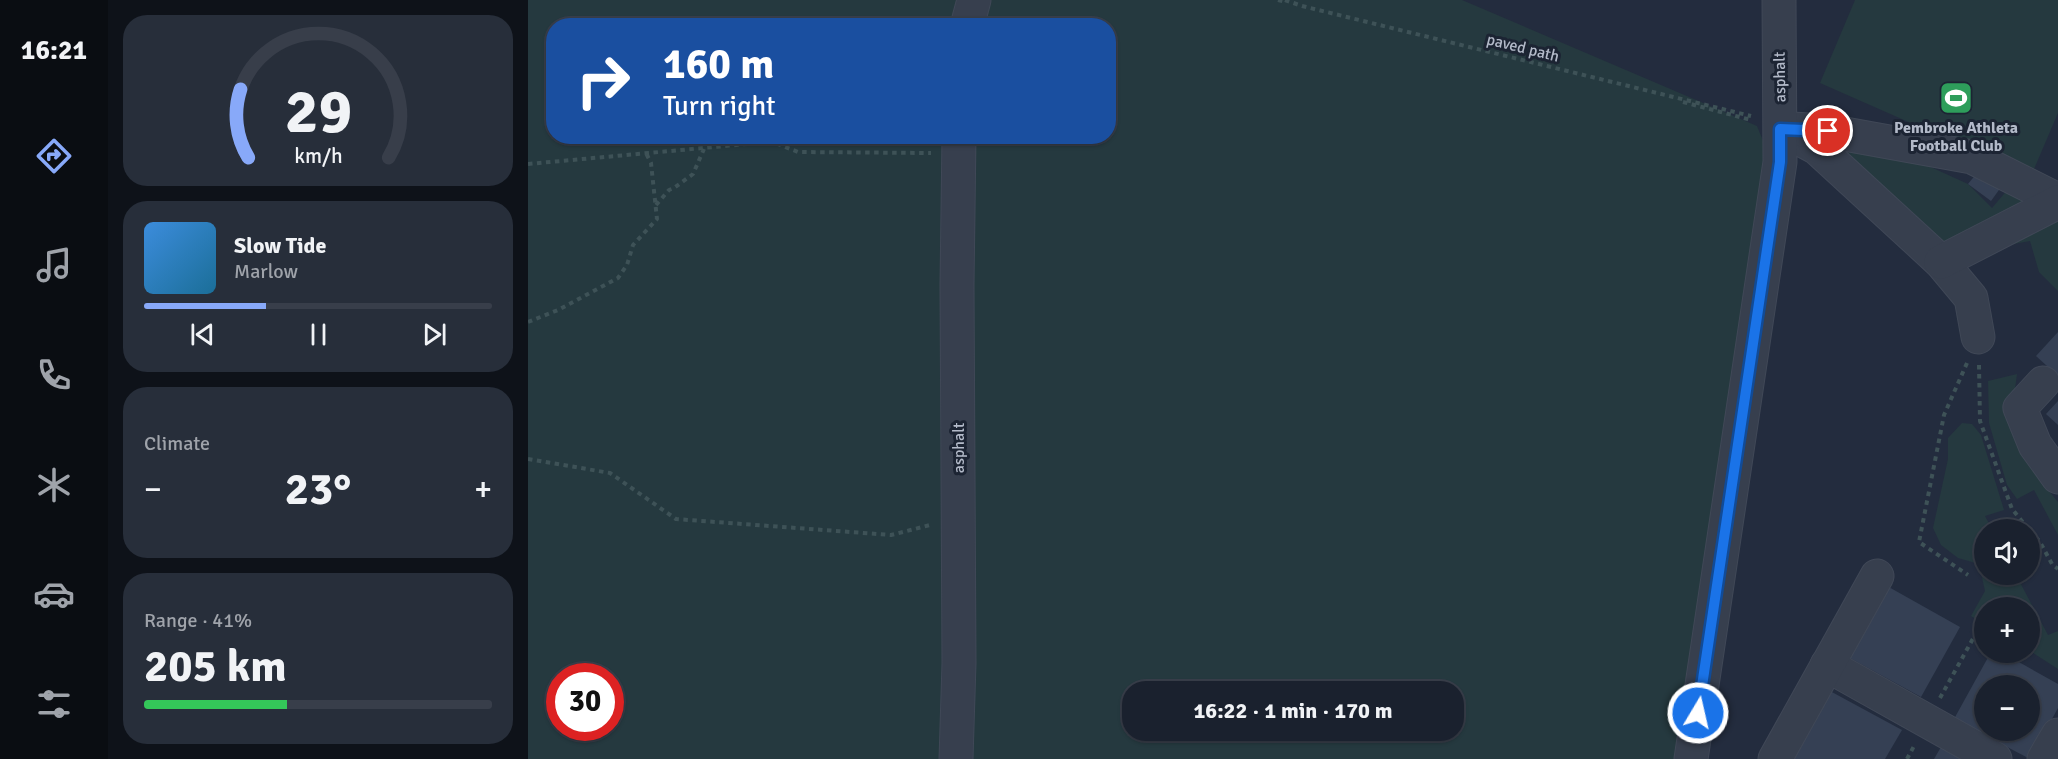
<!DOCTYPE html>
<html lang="en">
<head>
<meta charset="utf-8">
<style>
	:root { --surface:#1a212e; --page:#272e3a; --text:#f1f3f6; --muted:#9fa3aa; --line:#383e4a; --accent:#88a9f9 }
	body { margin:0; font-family:Signika,sans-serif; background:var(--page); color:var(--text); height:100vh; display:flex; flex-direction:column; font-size:22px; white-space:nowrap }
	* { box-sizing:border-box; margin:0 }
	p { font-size:20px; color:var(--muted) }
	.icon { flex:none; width:33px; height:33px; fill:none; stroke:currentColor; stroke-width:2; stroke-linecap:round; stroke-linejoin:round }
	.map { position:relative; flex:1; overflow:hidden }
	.panel { display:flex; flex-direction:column; gap:15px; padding:15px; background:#0e1219; width:420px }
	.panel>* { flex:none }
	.banner { position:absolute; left:18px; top:18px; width:570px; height:126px; border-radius:24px; box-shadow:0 2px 4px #0004,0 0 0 2px var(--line); background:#1a4fa0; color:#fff; overflow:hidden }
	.fabs { position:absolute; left:1446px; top:519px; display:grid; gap:12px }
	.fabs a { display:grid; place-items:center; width:66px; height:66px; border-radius:50%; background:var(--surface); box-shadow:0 2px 4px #0004,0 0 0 2px var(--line); font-size:30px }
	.speed { position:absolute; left:18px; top:663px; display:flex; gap:12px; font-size:30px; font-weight:700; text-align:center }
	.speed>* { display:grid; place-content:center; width:78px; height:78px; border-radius:50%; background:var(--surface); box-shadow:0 2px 4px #0004,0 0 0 2px var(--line); line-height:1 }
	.speed .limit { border:9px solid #d22; background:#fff; color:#111 }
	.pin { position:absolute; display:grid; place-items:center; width:51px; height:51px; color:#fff; margin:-26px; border:3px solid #fff; border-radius:50%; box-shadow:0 2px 6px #0007 }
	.me { position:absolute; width:66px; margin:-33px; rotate:9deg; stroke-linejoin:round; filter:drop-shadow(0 0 4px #0008) }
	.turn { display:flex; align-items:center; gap:21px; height:126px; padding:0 18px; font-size:27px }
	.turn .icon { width:78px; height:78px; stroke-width:2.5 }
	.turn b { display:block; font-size:42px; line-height:51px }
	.big { font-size:45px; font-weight:700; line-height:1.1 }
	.panel .card { flex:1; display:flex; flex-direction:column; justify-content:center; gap:9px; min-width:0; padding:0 21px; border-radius:24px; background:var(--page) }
	.panel .dial { align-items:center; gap:0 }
	.dial svg { height:156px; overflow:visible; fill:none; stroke:var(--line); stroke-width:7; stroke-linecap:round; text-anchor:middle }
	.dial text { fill:var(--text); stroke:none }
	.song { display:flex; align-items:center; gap:18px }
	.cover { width:72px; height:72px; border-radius:9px; background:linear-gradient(135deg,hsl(210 70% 55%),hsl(200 70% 35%)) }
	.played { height:6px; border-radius:3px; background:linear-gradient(90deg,var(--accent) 35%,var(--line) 35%) }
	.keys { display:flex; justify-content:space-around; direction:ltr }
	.heat { display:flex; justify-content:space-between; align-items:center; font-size:33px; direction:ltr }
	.charge { height:9px; border-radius:4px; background:linear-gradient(90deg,#34c759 41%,var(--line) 0) }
	.trip { position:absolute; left:594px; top:681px; width:342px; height:60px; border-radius:24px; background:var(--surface); box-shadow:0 2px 4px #0004,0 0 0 2px var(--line); font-weight:700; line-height:60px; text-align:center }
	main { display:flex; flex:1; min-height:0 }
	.tab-bar { display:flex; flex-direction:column; width:108px; justify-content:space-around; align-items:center; background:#0a0d12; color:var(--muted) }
	.tab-bar .icon { width:42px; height:42px }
	.tab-bar .active { color:var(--accent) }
	.tab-bar b { font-size:27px; color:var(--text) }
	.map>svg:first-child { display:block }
	.green { fill:#25393f; fill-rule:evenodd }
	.building { fill:#354054; fill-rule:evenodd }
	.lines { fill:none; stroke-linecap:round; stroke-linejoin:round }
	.minor-casing { stroke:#404857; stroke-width:35 }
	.path { stroke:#3e5257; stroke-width:4; stroke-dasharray:4.5 4.5; stroke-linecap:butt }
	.minor { stroke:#373f4e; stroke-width:33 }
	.route-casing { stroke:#114b97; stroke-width:15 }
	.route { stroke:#1a73e8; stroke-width:10 }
	.labels { text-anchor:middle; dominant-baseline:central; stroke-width:6; stroke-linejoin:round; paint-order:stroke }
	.street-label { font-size:16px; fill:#b3bac9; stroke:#1c2433 }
	.poi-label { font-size:16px; font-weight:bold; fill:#b3bac9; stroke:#1c2433 }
</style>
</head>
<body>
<main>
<nav class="tab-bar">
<b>16:21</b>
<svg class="icon active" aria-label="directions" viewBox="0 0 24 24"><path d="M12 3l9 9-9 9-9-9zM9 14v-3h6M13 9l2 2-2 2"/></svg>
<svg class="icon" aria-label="music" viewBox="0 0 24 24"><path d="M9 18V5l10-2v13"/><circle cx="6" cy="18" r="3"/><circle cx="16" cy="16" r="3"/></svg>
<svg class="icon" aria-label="phone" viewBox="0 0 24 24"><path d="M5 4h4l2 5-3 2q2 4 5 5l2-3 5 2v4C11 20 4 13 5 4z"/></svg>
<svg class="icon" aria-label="climate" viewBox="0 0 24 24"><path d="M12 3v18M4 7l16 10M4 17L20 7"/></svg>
<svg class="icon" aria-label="car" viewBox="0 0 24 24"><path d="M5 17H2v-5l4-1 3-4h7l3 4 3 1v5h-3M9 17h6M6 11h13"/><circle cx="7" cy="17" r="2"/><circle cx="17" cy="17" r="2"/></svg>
<svg class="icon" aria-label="filters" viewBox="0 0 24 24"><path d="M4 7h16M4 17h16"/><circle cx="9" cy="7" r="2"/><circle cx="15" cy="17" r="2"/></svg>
</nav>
<section class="panel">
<div class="card dial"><svg viewBox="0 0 100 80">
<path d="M14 69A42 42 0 1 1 86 69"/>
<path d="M14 69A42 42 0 0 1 10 34" stroke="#88a9f9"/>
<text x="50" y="56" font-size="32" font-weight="700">29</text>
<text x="50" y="72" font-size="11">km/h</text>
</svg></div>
<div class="card">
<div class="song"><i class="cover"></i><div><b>Slow Tide</b><p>Marlow</p></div></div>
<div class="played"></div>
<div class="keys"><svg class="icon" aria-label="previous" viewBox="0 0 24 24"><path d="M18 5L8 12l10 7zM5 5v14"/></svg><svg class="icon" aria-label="pause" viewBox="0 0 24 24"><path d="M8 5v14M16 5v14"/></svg><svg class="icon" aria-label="next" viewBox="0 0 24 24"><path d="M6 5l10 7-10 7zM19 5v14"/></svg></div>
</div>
<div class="card"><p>Climate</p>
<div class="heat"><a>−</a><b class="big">23°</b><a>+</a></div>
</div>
<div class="card"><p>Range · 41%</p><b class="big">205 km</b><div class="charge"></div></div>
</section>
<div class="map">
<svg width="1530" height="759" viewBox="0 0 1530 759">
	<rect width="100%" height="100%" fill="#232c3e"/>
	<g class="green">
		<path d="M0,0H934L1229,126L1242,158L1155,759H0ZM26,26H580V136H26ZM32,676H82V728H32ZM604,692H926V730H604Z"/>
		<polygon points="1327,0 1530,0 1530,113 1503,176 1292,83"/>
		<polygon points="1300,146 1396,164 1440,184 1464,208 1481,188 1496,199 1502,211 1438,244 1411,242"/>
		<polygon points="1530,213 1530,291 1511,272 1502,241 1458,249"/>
		<polygon points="1489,374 1483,418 1516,485 1530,502 1530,535 1506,490 1489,499 1479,485 1461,423 1460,381"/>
		<polygon points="1434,423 1444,424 1453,435 1476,510 1457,516 1464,529 1456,530 1456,574 1488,575 1520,635 1530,631 1530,669 1502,651 1502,608 1456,608 1456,624 1443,616 1457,591 1451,564 1430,558 1413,545 1405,528 1420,459 1420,438"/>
	</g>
	<g class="building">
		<polygon points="1449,173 1476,183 1463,201 1440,184"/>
		<polygon points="1530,332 1530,376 1508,356"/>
		<polygon points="1530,401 1530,425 1518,414"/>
		<polygon points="1359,586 1432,627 1393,697 1320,657"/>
		<path d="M1463,652H1473L1530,684V708L1502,759L1426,719ZM1456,686H1502V730H1456Z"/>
		<polygon points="1302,691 1374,730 1357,759 1263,759"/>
		<polygon points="1413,747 1435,759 1406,759"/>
	</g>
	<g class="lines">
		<g class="minor-casing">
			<g id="minor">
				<polyline points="439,26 446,0"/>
				<polyline points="1253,129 1289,148 1413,262 1443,298 1450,337"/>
				<polyline points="1263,129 1300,131 1444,157 1530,200"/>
				<polyline points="1413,262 1530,202"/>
				<polyline points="1515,383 1492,408 1507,445 1530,477"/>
				<polyline points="1299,665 1467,759"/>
				<polyline points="428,759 431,663 429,285 431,136"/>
				<polyline points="1163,759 1252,162 1251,0"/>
				<polyline points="1247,759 1349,576"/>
				<polyline points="1516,759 1530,735"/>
			</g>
		</g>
		<g class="path">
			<polyline points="750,0 758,2"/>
			<polyline points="757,0 774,6 1223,116"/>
			<polyline points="1155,102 1223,120"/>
			<polyline points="232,137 270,152 403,153"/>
			<polyline points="0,164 219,144 232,136"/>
			<polyline points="128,205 141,190 146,188 165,174 176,149"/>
			<polyline points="0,322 30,310 90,278 99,265 105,245 129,219 123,163 118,153"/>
			<polyline points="1439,363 1416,415 1391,542 1440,575"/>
			<polyline points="1451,365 1452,421 1484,509 1501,530"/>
			<polyline points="0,459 82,473 148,519 363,535 402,525"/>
			<polyline points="1502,530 1512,542 1524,564 1530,569"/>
			<polyline points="1412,698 1447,635"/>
			<polyline points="1379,759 1386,746"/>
		</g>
		<use href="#minor" class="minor"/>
	</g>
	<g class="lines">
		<g class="route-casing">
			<polyline id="route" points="1170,713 1252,162 1252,129 1300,131"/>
		</g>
		<use href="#route" class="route"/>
	</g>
	<defs>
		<g id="stadium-square" transform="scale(1.725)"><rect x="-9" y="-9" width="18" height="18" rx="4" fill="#2e9e5b" stroke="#1c2433"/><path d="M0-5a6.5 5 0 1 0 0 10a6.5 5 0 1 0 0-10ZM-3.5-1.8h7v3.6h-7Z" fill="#fff"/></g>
	</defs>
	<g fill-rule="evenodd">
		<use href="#stadium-square" x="1428" y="98"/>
	</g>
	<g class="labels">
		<g class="street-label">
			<text transform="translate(995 48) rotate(14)">paved path</text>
			<text transform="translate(1252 77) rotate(-91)">asphalt</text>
			<text transform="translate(431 448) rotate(-90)">asphalt</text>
		</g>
		<g class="poi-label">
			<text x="1428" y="128">Pembroke Athleta<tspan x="1428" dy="18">Football Club</tspan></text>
		</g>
	</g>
</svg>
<div class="fabs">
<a><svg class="icon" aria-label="sound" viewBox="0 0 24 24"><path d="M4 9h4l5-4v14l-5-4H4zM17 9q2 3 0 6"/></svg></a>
<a>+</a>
<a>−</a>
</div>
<div class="speed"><div class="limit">30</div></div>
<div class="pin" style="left:1300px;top:131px;background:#d93025"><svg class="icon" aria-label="arrive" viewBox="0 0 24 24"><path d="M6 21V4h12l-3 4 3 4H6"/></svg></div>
<svg class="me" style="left:1170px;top:713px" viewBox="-20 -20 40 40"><circle r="17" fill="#1a73e8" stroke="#fff" stroke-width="3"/><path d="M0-11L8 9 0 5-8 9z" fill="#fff"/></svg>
<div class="trip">16:22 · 1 min · 170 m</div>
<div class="banner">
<div class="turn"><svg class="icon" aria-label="right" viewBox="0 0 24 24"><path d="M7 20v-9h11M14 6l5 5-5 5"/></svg><div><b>160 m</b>Turn right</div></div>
</div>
</div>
</main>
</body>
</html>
